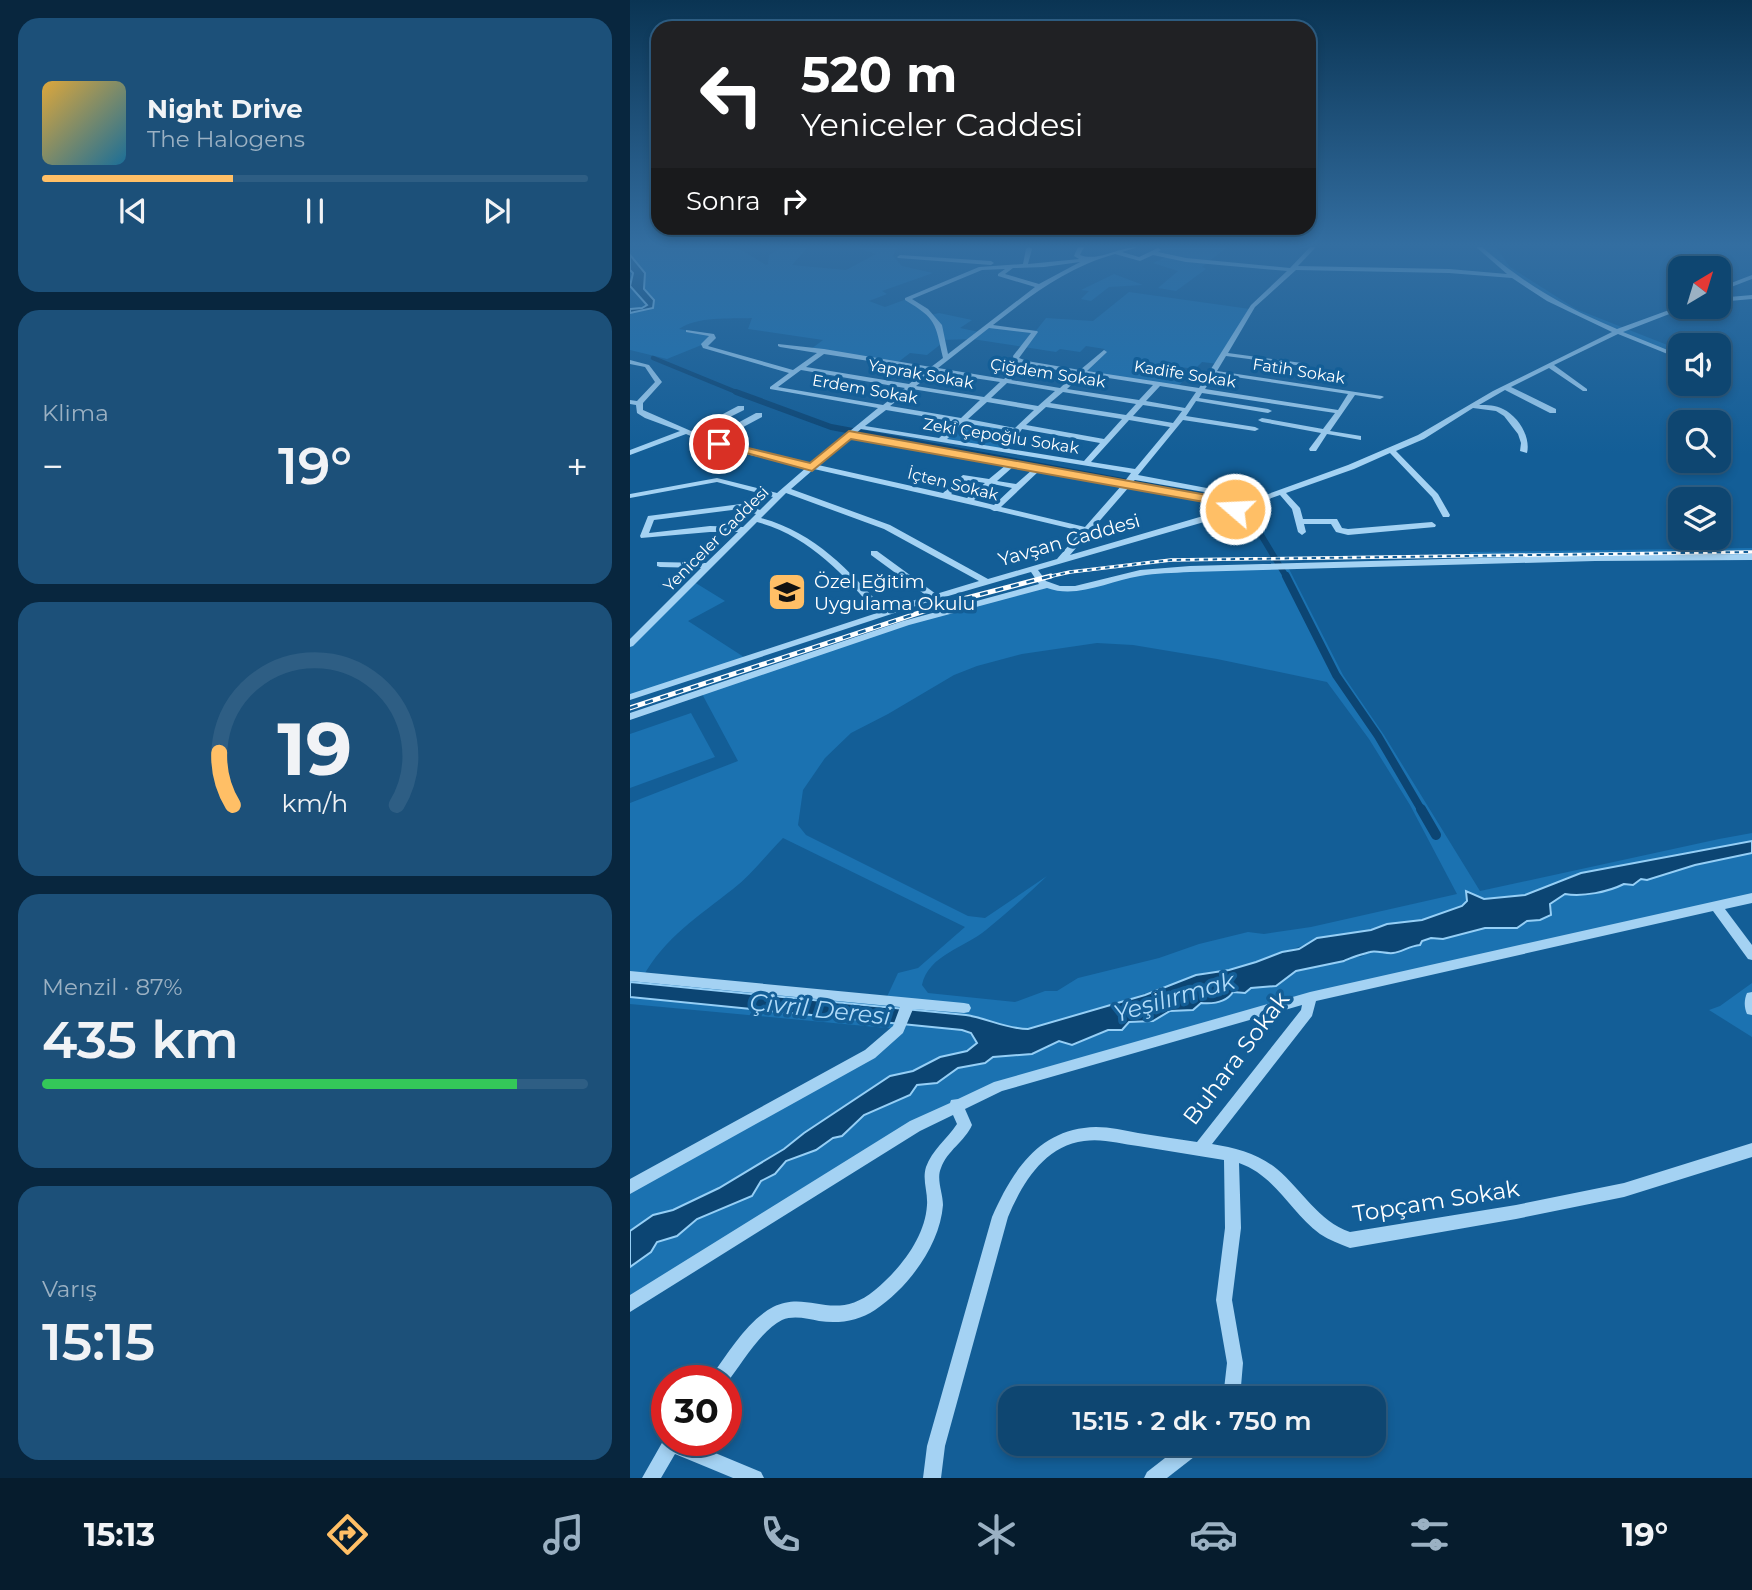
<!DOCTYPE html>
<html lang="tr">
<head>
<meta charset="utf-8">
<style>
	:root { --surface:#0e4671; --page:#1c5079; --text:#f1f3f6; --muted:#9bb1c3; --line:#2e5e84; --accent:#ffbf66 }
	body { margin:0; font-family:Montserrat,sans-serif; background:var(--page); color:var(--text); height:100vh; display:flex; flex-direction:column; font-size:26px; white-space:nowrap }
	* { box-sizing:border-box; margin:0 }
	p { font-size:23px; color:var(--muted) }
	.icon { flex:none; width:38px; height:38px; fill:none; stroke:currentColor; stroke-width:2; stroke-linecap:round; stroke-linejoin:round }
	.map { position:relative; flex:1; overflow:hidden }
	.side { display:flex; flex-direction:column; gap:18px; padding:18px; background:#08263e; width:630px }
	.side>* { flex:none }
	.banner { position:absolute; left:21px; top:21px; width:665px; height:214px; border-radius:21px; box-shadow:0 4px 10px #0003,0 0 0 2px var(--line); background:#202124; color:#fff; overflow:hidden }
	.needle { width:46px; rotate:38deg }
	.tools { position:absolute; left:1038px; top:256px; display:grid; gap:14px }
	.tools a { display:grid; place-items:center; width:63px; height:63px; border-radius:14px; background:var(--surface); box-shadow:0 4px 10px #0003,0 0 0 2px var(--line); font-size:35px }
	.speed { position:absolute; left:21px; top:1365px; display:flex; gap:14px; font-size:35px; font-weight:700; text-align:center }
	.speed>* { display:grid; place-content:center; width:91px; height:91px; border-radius:50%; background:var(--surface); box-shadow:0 4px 10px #0003,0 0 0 2px var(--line); line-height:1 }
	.speed .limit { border:10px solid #d22; background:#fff; color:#111 }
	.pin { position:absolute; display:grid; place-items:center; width:60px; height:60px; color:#fff; margin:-30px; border:4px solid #fff; border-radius:50%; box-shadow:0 2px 7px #0007 }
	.me { position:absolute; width:77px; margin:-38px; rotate:289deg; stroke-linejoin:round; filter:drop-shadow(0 0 5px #0008) }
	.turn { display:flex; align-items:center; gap:24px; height:147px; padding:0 35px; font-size:32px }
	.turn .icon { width:91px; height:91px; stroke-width:2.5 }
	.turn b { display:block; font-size:49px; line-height:60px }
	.then { display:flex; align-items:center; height:66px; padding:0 35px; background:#0003; gap:14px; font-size:26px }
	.big { font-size:52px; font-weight:600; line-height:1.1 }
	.side .card { flex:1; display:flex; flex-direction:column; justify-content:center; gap:10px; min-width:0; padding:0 24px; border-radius:21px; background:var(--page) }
	.side .dial { align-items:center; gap:0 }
	.dial svg { height:182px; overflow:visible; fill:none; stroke:var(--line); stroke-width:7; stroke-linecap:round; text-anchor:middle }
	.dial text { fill:var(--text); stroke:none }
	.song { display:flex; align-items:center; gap:21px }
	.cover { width:84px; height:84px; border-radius:10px; background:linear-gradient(135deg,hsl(40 70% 55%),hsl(200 70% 35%)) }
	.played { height:7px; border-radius:4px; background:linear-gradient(90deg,var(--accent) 35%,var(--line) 35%) }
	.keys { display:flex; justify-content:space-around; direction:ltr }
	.heat { display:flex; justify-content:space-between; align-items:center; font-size:38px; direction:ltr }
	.charge { height:10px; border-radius:5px; background:linear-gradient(90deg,#34c759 87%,var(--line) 0) }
	.trip { position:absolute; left:368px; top:1386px; width:388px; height:70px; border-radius:21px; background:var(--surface); box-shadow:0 4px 10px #0003,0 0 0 2px var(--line); font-weight:600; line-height:70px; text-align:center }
	.menu { display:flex; height:112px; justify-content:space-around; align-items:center; background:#061c2d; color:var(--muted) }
	.menu .icon { width:49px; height:49px }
	.menu .selected { color:var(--accent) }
	.menu b { font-size:32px; color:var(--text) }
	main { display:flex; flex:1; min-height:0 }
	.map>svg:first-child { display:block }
	.green { fill:#1b72b1; fill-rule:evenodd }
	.water { fill:#0c4573; stroke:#96cff6; stroke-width:2 }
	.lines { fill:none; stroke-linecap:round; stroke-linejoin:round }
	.canal-far3 { stroke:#0c4573; stroke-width:4.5 }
	.canal-far2 { stroke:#0c4573; stroke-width:6 }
	.canal-far1 { stroke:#0c4573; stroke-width:8 }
	.canal { stroke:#0c4573; stroke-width:10 }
	.minor { fill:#a4d2f3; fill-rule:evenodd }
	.rail-far1-casing { stroke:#fff; stroke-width:3.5 }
	.rail-casing { stroke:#fff; stroke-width:5 }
	.rail-far1 { stroke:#135e97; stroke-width:2; stroke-dasharray:4.5; stroke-linecap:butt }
	.rail { stroke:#135e97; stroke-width:2.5; stroke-dasharray:8; stroke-linecap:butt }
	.route { fill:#ffbf66; stroke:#a67c42; stroke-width:2 }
	.labels { text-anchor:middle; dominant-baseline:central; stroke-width:7; stroke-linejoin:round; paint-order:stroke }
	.far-street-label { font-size:16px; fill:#fff; stroke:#135e97 }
	.street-label { font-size:19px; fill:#fff; stroke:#135e97 }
	.poi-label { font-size:19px; fill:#fff; stroke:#135e97; text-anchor:start }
	.near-street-label { font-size:23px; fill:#fff; stroke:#135e97 }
	.near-water-label { font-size:24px; font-style:italic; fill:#b0dbf9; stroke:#135e97 }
</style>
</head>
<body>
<main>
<section class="side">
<div class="card">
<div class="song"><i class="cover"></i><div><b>Night Drive</b><p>The Halogens</p></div></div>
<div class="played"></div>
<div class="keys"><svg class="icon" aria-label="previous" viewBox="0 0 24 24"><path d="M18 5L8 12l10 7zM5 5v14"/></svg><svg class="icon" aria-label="pause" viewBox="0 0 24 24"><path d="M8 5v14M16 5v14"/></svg><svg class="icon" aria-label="next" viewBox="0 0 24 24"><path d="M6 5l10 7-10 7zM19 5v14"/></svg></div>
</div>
<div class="card"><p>Klima</p>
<div class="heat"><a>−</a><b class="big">19°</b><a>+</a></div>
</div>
<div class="card dial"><svg viewBox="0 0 100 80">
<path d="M14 69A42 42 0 1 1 86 69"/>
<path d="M14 69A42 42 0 0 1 8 46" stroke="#ffbf66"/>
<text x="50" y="56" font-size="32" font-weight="700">19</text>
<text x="50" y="72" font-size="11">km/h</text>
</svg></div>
<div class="card"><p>Menzil · 87%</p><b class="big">435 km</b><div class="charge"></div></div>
<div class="card"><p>Varış</p><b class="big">15:15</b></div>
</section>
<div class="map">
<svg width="1122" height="1478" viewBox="0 0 1122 1478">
	<rect width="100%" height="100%" fill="#135e97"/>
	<g class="green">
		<path d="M0,247H99L113,251L136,265L138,264L139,255L153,247L177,248L162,265L216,270L246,254L224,247H267L263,256L272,266L303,273L252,291L257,294L239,301L255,307L277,299L301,315L309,313L342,320L330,328L349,332L358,326L405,332L416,318L463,321L499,292L620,309L588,364L572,362L565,369L550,367L543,375L556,377L548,387L451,371L475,349L456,346L450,352L430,349L426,352L342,339L312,340L311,344L297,355L280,353L267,363L181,349L193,340L118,329L122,318C98,319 68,316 49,329L80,334L74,344L37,359L0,350V313L20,310L14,289L15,277L0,255Z"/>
		<polygon points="543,247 597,247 572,267 576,269 546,291 528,288 548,271 523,263 536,257 523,253 529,249"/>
		<polygon points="849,247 866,247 880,267 946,309 1050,350 1050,357 937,311 871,267"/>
		<polygon points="484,274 513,285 479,287 461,301 451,299 459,291 451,290"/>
		<polygon points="332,420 387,430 374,451 311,440"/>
		<polygon points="1122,548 1122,557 842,561 840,552"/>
		<path d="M658,567L713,675L754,735L850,891L1089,839L1122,833V841L951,873L895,895L854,899L837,891V901L832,906L792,920L757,924L741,930L697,937L626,962L599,970L577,972L467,1010L398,1029C376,1029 357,1018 336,1015L0,982V803L108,761L71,692L236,636L416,585L434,589L522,572ZM467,643L503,645L587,659L697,682L739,739L780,805L827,894L681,927L634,934L618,932L569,944L529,958L448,978L427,991H415L385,1002L298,993L292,985C298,955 336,947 356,930C377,913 397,895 417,876L355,918L338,916L176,835L168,825L173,790L195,758L221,733L258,714L324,675L347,666L392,654ZM153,838L335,927L288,968L268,973L255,1001L13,977C33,939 70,915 103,889C121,875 136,855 153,838Z"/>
		<polygon points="64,582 95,601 58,621 117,659 0,697 0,644"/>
		<polygon points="61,713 85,757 0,788 0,734"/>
		<path d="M1122,853V898L750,981L326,1104L0,1304V1267L21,1252L27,1242L47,1236L67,1219L122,1196L128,1184L145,1174L152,1164L186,1150L217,1131L234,1115L256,1106L287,1085L303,1083L328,1068L355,1063L363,1057L402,1054L429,1041L446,1044L499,1022L523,1021L540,1011L563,1010L571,1003C583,1004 596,1003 603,992L612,994L621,988L641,987L666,971L716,961L721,957H731L741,951L769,952L801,938L810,939L855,928H882L922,911L920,904L935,894L960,893L994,884L1003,885L1011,879L1017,880L1065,865Z"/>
		<polygon points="1122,983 1122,1037 1079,1010 1090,1006"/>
		<polygon points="0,997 332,1030 341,1033 347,1044 337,1051 310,1057 284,1071 260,1076 174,1133 154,1149 89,1188 43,1210 23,1215 0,1231 0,1187 201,1078 267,1029 0,1004"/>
	</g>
	<g class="water">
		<polygon points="0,255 15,273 14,289 24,300 23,308 0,313 0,309 12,308 17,305 0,286 3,273 0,270"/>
		<path d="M1122,841V853L1065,865L1017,880L1011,879L1003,885L994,884C978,892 953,897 935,894L920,904L921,915L910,920L897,921L887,928H855L813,939L801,938L792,941L790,945C779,946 772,952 763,953C756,954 746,950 740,952C733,954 719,958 714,961L666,971L646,986L621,988L615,993L603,992C596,1003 583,1004 571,1003L563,1010L540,1011L523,1021L499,1022L492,1030H478L442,1045L429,1041L402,1054L363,1057L355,1063L328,1068L307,1083L287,1085L280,1095L234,1115L212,1136L203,1138L186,1150L156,1161L145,1174L131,1181L122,1196L67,1219L47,1236L27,1242L21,1252L0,1267V1231L23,1215L43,1210L89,1188L154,1149L174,1133L260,1076L283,1071L310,1057L337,1051L347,1043L341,1033L332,1030L0,997V982L336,1015C357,1018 376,1029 398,1029L515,995L566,975L599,970L626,962L652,952L669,949L687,938L741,930L757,924L792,920L832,906L837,901L836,891L854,899L895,895L951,873Z"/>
	</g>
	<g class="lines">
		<polyline class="canal-far3" points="23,358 111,394"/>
		<polyline class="canal-far2" points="106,392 201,427 601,501 616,510 657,578"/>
		<polyline class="canal-far1" points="656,576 706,675 748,736 792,811"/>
		<polyline class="canal" points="791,809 806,835"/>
		<g class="minor">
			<path d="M399,247L402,249L398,264L449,259L444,256L448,247H454L450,255C468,262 489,247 508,247L492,252L509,257L528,248L531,250L528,252L556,258L660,268L680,247H686L668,266L819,269L877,274L846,247H852C894,284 936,308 987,329L1050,306H1060L993,332L1050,355V359L988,334L924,365L957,389V391H953L919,368L881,387L926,409V413H920L875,390L849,405C857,405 866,405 873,409C888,416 901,437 897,453L890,451L891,443L888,434L874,416L866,411L843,408L794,439L766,451L808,494L820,515L819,517H813L802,497L760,453L724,469L656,493L670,508L673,519H707L712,528L718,529L802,522L806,525L805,527L718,535L706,532L701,524H674L676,532L672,535L668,532L662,509L650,495L581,520L408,570L416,581L430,586H445L510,570L560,566L965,555L1122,554V560L965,561L560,572C543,573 526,573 510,576C479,581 447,599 417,588L279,625L0,720V713L273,621L409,584L401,572L301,601L0,700V694L247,613C213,574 179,536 127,522L3,646L0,647V639L71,568L30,567L27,566V562L76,563L108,532H80L11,538L10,536L18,516L111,504L130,510L143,497L87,482L0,498V494L87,478L147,493L177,467L92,449L56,434L0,455V450L50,431L15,418L7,413L6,405L0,404V400L7,401L25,382L15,367L0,364V360L19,365L32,382L13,403V410L61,431L108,406H114V410L68,433L80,438L126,413H132V417L87,441L97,445L181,463L248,408L140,389V387L159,373L73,348L71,344L79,336L56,332V330L84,334L86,338L78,346L163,370L187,353L150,347L148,346V344L194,349L301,367L313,358C305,323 307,319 275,300V298L349,267L393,264L396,249ZM485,254L510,261L523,255L556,262L657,271L621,305L569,388L457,371L476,353L477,352L474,350L450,370L397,361L389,358L408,332L407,331L363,325C403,294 436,268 485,254ZM450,262L409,284L375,274L383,268L414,267ZM375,269L368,274V276L405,287L318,354L312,325L298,309L282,299L352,270ZM666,270L819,273L882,278L917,301L982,332L863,391L788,435L718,465L619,501L582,489L508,475L553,420L625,431L629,429L625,427L556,416L566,401L638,413L642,411L638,409L569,398L572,393L705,413L693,429L632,418L628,420L632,422L691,433L679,449L680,451H686L697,434L731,440V436L700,431L725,395L750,399L754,397L752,396L587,371L596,356L674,366L675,365L672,363L598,353L625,307ZM359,328L401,333L383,356L384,360L390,364L374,379L308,368ZM194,354L297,370L279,384L176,367ZM396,365L446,373L430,388L381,380ZM171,370L275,388L253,405L148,387ZM304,372L370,382L354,397L286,386ZM453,374L523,385L509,400L437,389ZM585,374L718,394L708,410L575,389ZM377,383L425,391L408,406L361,398ZM530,386L566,392L555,408L516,401ZM282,389L350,400L331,418L260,406ZM433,392L506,404L496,415L420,403ZM357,402L404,410L385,428L338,419ZM513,405L552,411L543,423L503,416ZM416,407L492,419L474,439L396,425ZM256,410L327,422L309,438L235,426ZM499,420L540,427L505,469L461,462ZM334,423L383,431L372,448L317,439ZM231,429L501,473L495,481L225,434ZM392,429L470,443L454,461L379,449ZM220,437L376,465L359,479L333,475L313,493L188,465ZM384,466L402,470L386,484L367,481ZM184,469L360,509L364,511H367L451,531L427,559L358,579L260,525L161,489ZM409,471L492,485L455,527L371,507ZM338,480L355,483L337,498L321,494ZM505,480L580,493L611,504L604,506L577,496L502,482ZM363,484L382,488L364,505L344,500ZM499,487L575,500L597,509L440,555ZM156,493L254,529L349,581L306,594L247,551H241V555L297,596L255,610C218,570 186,533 131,518ZM110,509L126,514L113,527L80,526L19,533L24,520Z"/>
			<polygon points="270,255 361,261 364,263 361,265 268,258 267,257"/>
			<polygon points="1122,275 1122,279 1088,292 1088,288"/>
			<polygon points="1122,295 1122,299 1088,302 1088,298"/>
			<path d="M1122,893V903L1095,909L1122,945V960L1118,959L1083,911L686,1001L682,1016L582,1144C606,1148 629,1154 647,1169C672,1190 688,1221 720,1232L886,1205L994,1183L1122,1143V1157L994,1197L886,1219L720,1248C710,1244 699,1240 690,1234C660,1212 646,1176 609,1163L611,1228L602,1300L613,1363L610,1398H593L597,1363L586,1300L595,1228L594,1160C565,1155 537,1151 508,1146C491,1144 472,1138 454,1141C414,1146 392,1184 378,1217L315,1446L311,1478H293L297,1446L362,1217C380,1176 405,1134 454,1128C472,1125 491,1130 508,1133C527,1136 547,1139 567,1142L671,1010L672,1005L372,1091L335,1109L342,1125C335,1141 317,1151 311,1168C306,1179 313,1193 313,1205C310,1245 278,1288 245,1310C228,1321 209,1324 189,1321C178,1319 164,1315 152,1320C131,1330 111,1365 96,1384V1381H80L82,1375C99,1352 117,1321 143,1307C179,1289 204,1324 245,1290C270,1269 295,1238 297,1205C298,1192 292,1180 296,1167C302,1150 317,1139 327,1124L323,1115L290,1131L0,1312V1295L280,1121L320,1103L321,1100L328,1099L364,1082L680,992Z"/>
			<polygon points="0,971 334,1003 339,1004 341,1008 339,1012 334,1013 283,1009 273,1033 245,1058 0,1194 0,1179 235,1050 263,1026 270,1007 0,981"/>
			<path d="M1122,992V1015L1117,1014C1114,1008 1114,999 1117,993Z"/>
			<polygon points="37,1434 37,1440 54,1440 131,1472 134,1478 103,1478 45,1454 31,1478 12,1478"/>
			<polygon points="553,1444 576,1444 573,1450 537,1478 514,1478 517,1472"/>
		</g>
		<g class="rail-far1-casing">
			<polyline id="rail-far1" points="413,578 440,572 541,560 1122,552"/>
		</g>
		<g class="rail-casing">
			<polyline id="rail" points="0,708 325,601 421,576"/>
		</g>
		<use href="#rail-far1" class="rail-far1"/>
		<use href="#rail" class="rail"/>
	</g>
	<linearGradient id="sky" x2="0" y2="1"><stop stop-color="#0a3453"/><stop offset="0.54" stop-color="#336ea1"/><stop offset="1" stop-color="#336ea1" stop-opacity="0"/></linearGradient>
	<rect width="1122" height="454" fill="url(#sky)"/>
	<polygon class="route" points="219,431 577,495 611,509 605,513 574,502 221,439 182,471 83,444 89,441 180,463"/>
	<defs>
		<g id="school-square" transform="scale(2.0125)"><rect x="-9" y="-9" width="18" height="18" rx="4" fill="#ffbf66" stroke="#135e97"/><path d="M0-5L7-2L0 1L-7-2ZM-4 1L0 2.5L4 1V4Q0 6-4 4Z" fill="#111"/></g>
	</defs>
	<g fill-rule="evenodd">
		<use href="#school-square" x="157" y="592"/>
	</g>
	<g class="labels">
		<g class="far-street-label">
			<text transform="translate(669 371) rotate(9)">Fatih Sokak</text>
			<text transform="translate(418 373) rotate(9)">Çiğdem Sokak</text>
			<text transform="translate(291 374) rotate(10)">Yaprak Sokak</text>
			<text transform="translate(555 374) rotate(9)">Kadife Sokak</text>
			<text transform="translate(235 389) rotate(10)">Erdem Sokak</text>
			<text transform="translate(371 436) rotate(9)">Zeki Çepoğlu Sokak</text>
			<text transform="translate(323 484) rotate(14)">İçten Sokak</text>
			<text transform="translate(86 539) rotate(-45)">Yeniceler Caddesi</text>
		</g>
		<g class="street-label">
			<text transform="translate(439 540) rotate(-16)">Yavşan Caddesi</text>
		</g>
		<g class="poi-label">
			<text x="184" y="581">Özel Eğitim<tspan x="184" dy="22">Uygulama Okulu</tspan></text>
		</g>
		<g class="near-street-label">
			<text transform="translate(606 1058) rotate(-53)">Buhara Sokak</text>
			<text transform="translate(806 1201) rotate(-9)">Topçam Sokak</text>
		</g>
		<g class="near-water-label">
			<text transform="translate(544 997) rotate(-16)">Yeşilırmak</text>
			<text transform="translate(190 1009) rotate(6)">Çivril Deresi</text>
		</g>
	</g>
</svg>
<div class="tools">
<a><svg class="needle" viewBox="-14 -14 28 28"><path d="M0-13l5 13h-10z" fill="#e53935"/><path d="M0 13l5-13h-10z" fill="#9bb1c3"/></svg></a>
<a><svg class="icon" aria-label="sound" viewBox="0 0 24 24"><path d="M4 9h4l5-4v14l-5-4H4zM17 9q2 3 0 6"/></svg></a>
<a><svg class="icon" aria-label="search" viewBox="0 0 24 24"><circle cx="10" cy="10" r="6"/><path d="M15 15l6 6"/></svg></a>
<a><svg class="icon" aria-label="layers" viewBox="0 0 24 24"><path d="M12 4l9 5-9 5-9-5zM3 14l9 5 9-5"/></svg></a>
</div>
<div class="speed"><div class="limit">30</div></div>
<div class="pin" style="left:89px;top:444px;background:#d93025"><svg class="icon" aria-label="arrive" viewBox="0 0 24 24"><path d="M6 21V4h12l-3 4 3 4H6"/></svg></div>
<svg class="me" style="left:605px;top:509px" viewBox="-20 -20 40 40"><circle r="17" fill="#ffbf66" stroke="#fff" stroke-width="3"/><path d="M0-11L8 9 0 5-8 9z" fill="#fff"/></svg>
<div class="trip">15:15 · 2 dk · 750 m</div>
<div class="banner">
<div class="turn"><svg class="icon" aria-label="left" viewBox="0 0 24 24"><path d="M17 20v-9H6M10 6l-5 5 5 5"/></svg><div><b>520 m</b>Yeniceler Caddesi</div></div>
<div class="then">Sonra<svg class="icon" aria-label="right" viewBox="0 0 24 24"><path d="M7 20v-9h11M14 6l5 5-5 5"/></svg></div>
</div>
</div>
</main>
<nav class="menu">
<b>15:13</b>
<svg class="icon selected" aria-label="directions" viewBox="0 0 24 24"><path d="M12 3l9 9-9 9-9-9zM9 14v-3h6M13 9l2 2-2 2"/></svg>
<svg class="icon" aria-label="music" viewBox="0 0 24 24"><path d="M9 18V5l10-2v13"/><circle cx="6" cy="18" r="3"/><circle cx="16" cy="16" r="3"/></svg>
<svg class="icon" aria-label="phone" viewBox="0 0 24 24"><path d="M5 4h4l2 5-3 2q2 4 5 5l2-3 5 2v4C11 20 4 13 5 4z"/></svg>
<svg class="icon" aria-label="climate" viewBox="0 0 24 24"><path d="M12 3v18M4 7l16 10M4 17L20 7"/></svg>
<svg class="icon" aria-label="car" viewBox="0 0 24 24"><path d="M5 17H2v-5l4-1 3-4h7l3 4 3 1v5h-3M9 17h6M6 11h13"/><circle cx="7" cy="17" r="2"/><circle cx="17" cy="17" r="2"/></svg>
<svg class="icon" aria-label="filters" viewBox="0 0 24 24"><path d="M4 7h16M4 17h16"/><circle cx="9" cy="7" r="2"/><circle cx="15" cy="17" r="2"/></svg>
<b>19°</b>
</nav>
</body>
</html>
